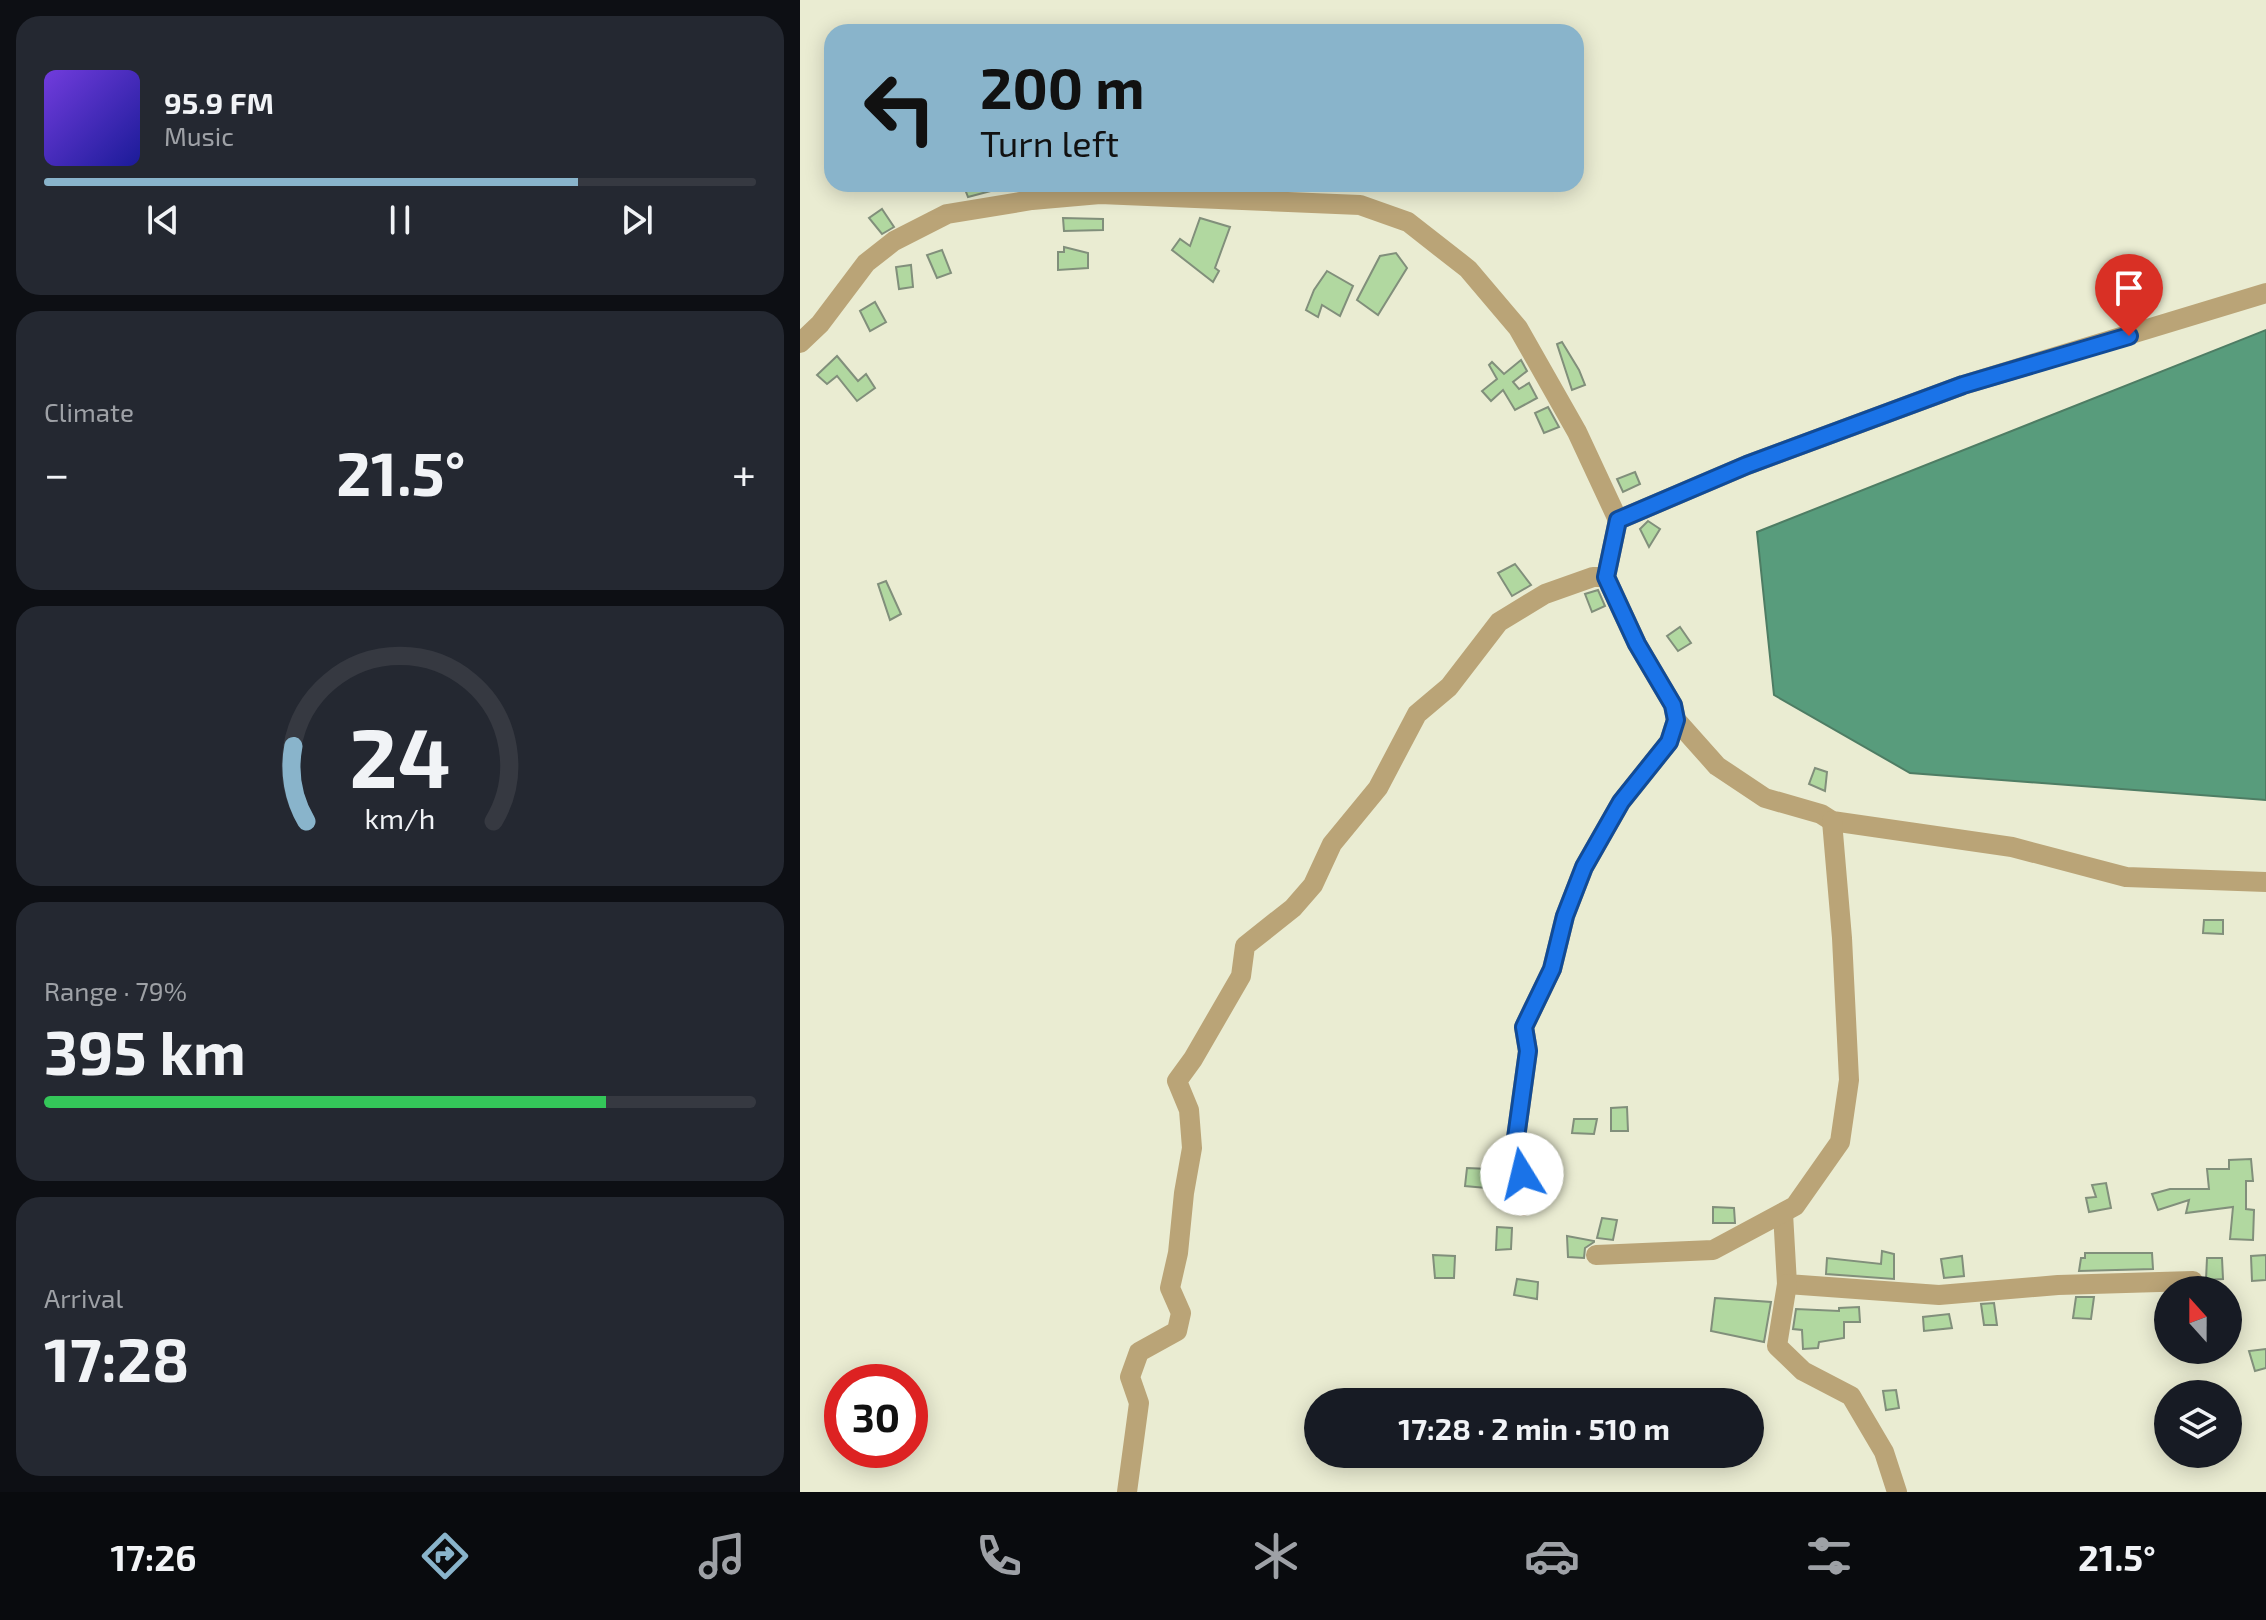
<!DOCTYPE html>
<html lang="en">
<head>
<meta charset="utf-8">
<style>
	:root { --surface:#171b24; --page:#242831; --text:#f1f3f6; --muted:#9ea1a6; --line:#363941; --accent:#89b4cb }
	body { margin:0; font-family:"Exo 2",sans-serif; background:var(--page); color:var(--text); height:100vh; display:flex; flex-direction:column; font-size:30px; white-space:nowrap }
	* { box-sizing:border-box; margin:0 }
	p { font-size:26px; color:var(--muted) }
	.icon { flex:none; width:44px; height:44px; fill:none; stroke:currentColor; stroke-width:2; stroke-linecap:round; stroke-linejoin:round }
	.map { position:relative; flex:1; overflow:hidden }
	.side { display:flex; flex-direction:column; gap:16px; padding:16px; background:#0d0f14; width:800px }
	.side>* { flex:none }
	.top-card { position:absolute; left:24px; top:24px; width:760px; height:168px; border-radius:24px; box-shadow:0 4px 20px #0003; background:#89b4cb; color:#111; overflow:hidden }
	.needle { width:52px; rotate:339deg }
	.buttons { position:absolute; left:1354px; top:1276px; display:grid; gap:16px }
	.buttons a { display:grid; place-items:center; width:88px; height:88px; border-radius:50%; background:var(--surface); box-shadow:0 4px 20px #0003; font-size:40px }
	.speed { position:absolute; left:24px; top:1364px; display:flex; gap:16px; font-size:40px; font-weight:700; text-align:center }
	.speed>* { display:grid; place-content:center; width:104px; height:104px; border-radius:50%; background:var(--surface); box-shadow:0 4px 20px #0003; line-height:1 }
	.speed .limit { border:12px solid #d22; background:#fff; color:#111 }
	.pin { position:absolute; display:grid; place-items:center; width:68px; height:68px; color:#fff; margin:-82px -34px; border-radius:50% 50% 50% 0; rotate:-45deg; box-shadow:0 0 8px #0007 }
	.pin .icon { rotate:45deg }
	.me { position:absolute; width:88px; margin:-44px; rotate:351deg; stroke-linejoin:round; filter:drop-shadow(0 0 6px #0008) }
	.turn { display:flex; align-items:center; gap:28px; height:168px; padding:0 24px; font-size:36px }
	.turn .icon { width:104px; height:104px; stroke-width:2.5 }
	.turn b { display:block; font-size:56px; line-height:68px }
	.big { font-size:60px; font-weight:700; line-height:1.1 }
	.side .card { flex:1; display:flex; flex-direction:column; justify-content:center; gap:12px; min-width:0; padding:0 28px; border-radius:24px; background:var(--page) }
	.side .dial { align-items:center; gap:0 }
	.dial svg { height:208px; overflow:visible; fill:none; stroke:var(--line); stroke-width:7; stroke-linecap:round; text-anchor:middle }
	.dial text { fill:var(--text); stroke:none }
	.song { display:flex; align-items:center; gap:24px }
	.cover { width:96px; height:96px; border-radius:12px; background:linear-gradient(135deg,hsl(260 70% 55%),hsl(240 70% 35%)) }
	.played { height:8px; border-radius:4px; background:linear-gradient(90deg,var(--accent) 75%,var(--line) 75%) }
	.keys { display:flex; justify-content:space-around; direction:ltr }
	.heat { display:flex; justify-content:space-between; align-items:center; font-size:44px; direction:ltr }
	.charge { height:12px; border-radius:6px; background:linear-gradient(90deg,#34c759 79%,var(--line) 0) }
	.trip { position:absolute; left:504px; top:1388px; width:460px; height:80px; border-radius:40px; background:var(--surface); box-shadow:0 4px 20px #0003; font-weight:700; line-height:80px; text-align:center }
	.tabs { display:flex; height:128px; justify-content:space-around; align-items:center; background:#090b0e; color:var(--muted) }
	.tabs .icon { width:56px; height:56px }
	.tabs .current { color:var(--accent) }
	.tabs b { font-size:36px; color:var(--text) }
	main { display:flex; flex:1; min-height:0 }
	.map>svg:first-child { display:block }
	.water { fill:#589c7c; stroke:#4e7d64; stroke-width:2 }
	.building { fill:#b1d8a0; stroke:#818f7b; stroke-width:2 }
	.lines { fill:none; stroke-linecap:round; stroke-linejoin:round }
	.street { stroke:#baa477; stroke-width:20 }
	.route-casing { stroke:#114b97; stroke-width:20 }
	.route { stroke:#1a73e8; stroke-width:14 }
</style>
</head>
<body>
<main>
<section class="side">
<div class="card">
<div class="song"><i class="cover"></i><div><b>95.9 FM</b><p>Music</p></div></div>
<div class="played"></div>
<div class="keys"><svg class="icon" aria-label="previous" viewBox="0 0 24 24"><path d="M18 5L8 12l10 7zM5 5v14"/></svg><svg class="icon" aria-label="pause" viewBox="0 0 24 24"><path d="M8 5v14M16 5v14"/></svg><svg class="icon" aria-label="next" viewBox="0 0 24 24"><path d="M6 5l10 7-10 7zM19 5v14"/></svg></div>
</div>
<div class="card"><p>Climate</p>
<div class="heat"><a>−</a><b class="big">21.5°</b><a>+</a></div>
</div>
<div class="card dial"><svg viewBox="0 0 100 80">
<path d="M14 69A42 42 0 1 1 86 69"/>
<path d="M14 69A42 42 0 0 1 9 40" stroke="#89b4cb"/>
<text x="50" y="56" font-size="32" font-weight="700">24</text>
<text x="50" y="72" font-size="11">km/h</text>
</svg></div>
<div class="card"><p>Range · 79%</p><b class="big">395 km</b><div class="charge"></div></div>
<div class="card"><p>Arrival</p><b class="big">17:28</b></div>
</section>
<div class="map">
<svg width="1466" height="1492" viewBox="0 0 1466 1492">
	<rect width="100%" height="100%" fill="#eaecd2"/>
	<polygon class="water" points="1466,330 1466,800 1110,773 974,695 957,532"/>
	<g class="building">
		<polygon points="163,184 206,184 206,187 168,197"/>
		<polygon points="82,209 94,227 82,234 69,218"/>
		<polygon points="263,218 303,219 303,230 264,231"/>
		<polygon points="400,218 430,227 415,268 419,271 413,282 372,250 380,239 390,246"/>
		<polygon points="264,247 288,253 288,268 258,270 258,252 264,252"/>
		<polygon points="142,250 151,273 137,278 127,255"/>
		<polygon points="596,253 607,268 578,315 557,300 580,256"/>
		<polygon points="111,265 113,287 99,289 96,267"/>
		<polygon points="527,271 553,286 540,316 522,305 518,317 506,310 514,290"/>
		<polygon points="75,302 86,322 70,331 60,311"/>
		<polygon points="762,342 779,370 785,385 772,390 757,344"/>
		<polygon points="37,356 58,381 66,374 75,388 57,401 37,376 27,384 17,375"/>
		<polygon points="721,360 727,371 713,382 719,389 729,383 737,398 715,410 703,390 691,401 682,391 697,379 689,365 692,362 704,374"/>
		<polygon points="748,407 759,427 744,433 735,413"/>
		<polygon points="835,472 840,484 823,492 817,479"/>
		<polygon points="848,521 860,529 849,547 840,529"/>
		<polygon points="715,564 731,585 712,596 698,573"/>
		<polygon points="86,581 101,614 90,620 78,584"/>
		<polygon points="798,590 805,606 792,612 785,594"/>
		<polygon points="880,627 891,643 878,651 867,636"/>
		<polygon points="1015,768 1027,772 1025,791 1009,784"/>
		<polygon points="1404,920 1423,920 1423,934 1403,933"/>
		<polygon points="827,1107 828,1131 811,1131 811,1108"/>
		<polygon points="774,1119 797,1119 794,1134 772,1133"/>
		<polygon points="1451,1159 1453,1181 1446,1181 1446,1209 1454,1210 1453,1240 1430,1239 1433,1207 1386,1213 1389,1200 1358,1210 1352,1194 1370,1189 1409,1189 1407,1169 1429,1169 1429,1160"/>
		<polygon points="667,1168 689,1169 686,1188 665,1186"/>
		<polygon points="1306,1183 1311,1208 1289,1212 1286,1198 1296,1197 1292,1185"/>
		<polygon points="913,1207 934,1208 935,1223 913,1223"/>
		<polygon points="802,1218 817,1220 813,1240 797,1238"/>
		<polygon points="697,1227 712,1228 711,1249 696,1250"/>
		<polygon points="767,1236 794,1241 794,1242 785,1248 784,1258 768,1257"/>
		<polygon points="1082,1251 1094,1254 1094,1279 1026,1274 1027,1258 1081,1264"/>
		<polygon points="1285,1253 1352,1253 1353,1269 1279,1271 1281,1258 1285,1258"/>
		<polygon points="633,1255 655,1256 654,1278 635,1278"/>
		<polygon points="1466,1255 1466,1280 1452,1281 1451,1256"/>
		<polygon points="1162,1256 1164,1276 1144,1278 1141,1259"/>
		<polygon points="1407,1258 1422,1258 1423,1279 1406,1280"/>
		<polygon points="717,1279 738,1282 737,1299 714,1295"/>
		<polygon points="1276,1297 1294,1297 1291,1319 1273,1318"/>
		<polygon points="915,1298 971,1302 964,1342 911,1331"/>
		<polygon points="1194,1303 1197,1325 1184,1325 1181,1304"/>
		<polygon points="1059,1307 1060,1322 1044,1322 1044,1338 1019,1342 1018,1348 1003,1349 1002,1330 993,1329 996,1309 1039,1311 1039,1308"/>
		<polygon points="1149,1314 1152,1328 1124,1331 1123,1317"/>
		<polygon points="1466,1349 1466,1368 1455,1371 1449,1351"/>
		<polygon points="1096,1390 1099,1408 1086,1410 1083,1391"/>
	</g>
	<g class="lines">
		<g class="street">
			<polyline points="1466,293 1163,385 947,465 818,520 806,577 837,644 873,705 876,720 917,766 965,798 1021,814 1032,821 1212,847 1326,877 1466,882"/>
			<polyline points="0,343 20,324 66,263 94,241 147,214 232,200 300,194 560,205 608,222 668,269 718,328 777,432 818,520"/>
			<polyline points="723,1206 722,1174 715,1145 728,1051 724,1027 752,969 765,916 784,867 821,802 869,742 876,720"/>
			<polyline points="983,1213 987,1284 1139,1295 1258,1285 1393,1281"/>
			<polyline points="796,1255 913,1250 995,1206 1040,1142 1049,1080 1042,938 1032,821"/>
			<polyline points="987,1284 977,1346 1003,1371 1051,1396 1084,1452 1097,1492"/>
			<polyline points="327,1492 339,1403 330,1377 339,1352 377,1331 381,1313 370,1288 378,1253 384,1193 392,1148 389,1110 377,1081 393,1059 441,976 445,946 493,908 513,885 532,844 578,788 617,714 649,687 699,622 745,594 793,577 806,577"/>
		</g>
	</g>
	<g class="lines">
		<g class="route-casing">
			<polyline id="route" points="722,1174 715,1145 728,1051 724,1027 752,969 765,916 784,867 821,802 869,742 876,720 873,705 837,644 806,577 818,520 947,465 1163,385 1329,336"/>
		</g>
		<use href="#route" class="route"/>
	</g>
</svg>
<div class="buttons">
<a><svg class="needle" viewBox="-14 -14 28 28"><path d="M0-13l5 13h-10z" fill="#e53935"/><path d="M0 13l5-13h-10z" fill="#9ea1a6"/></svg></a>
<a><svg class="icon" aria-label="layers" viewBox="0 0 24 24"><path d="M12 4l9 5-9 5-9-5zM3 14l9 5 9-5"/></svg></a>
</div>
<div class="speed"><div class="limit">30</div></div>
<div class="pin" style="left:1329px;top:336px;background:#d93025"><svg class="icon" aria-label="arrive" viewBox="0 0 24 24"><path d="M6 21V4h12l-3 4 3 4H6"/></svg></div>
<svg class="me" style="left:722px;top:1174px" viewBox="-20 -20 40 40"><circle r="19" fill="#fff"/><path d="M0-13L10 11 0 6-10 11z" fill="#1a73e8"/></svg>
<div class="trip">17:28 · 2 min · 510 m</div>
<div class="top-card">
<div class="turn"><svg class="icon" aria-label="left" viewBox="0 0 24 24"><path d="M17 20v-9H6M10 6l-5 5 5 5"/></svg><div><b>200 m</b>Turn left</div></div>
</div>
</div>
</main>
<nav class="tabs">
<b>17:26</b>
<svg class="icon current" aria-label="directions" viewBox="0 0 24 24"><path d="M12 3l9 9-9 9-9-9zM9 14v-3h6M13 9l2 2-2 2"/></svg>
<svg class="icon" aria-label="music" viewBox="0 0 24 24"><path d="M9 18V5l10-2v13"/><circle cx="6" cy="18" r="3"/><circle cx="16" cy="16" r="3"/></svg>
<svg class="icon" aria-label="phone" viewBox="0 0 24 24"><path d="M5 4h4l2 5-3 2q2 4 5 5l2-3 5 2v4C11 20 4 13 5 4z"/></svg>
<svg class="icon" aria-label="climate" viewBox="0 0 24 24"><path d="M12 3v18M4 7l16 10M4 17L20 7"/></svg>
<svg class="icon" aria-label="car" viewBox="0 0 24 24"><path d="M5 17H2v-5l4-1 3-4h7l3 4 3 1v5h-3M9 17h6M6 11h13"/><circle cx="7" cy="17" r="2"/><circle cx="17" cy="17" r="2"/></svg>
<svg class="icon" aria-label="filters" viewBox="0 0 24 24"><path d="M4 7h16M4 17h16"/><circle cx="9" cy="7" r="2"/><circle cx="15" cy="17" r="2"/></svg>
<b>21.5°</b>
</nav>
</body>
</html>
